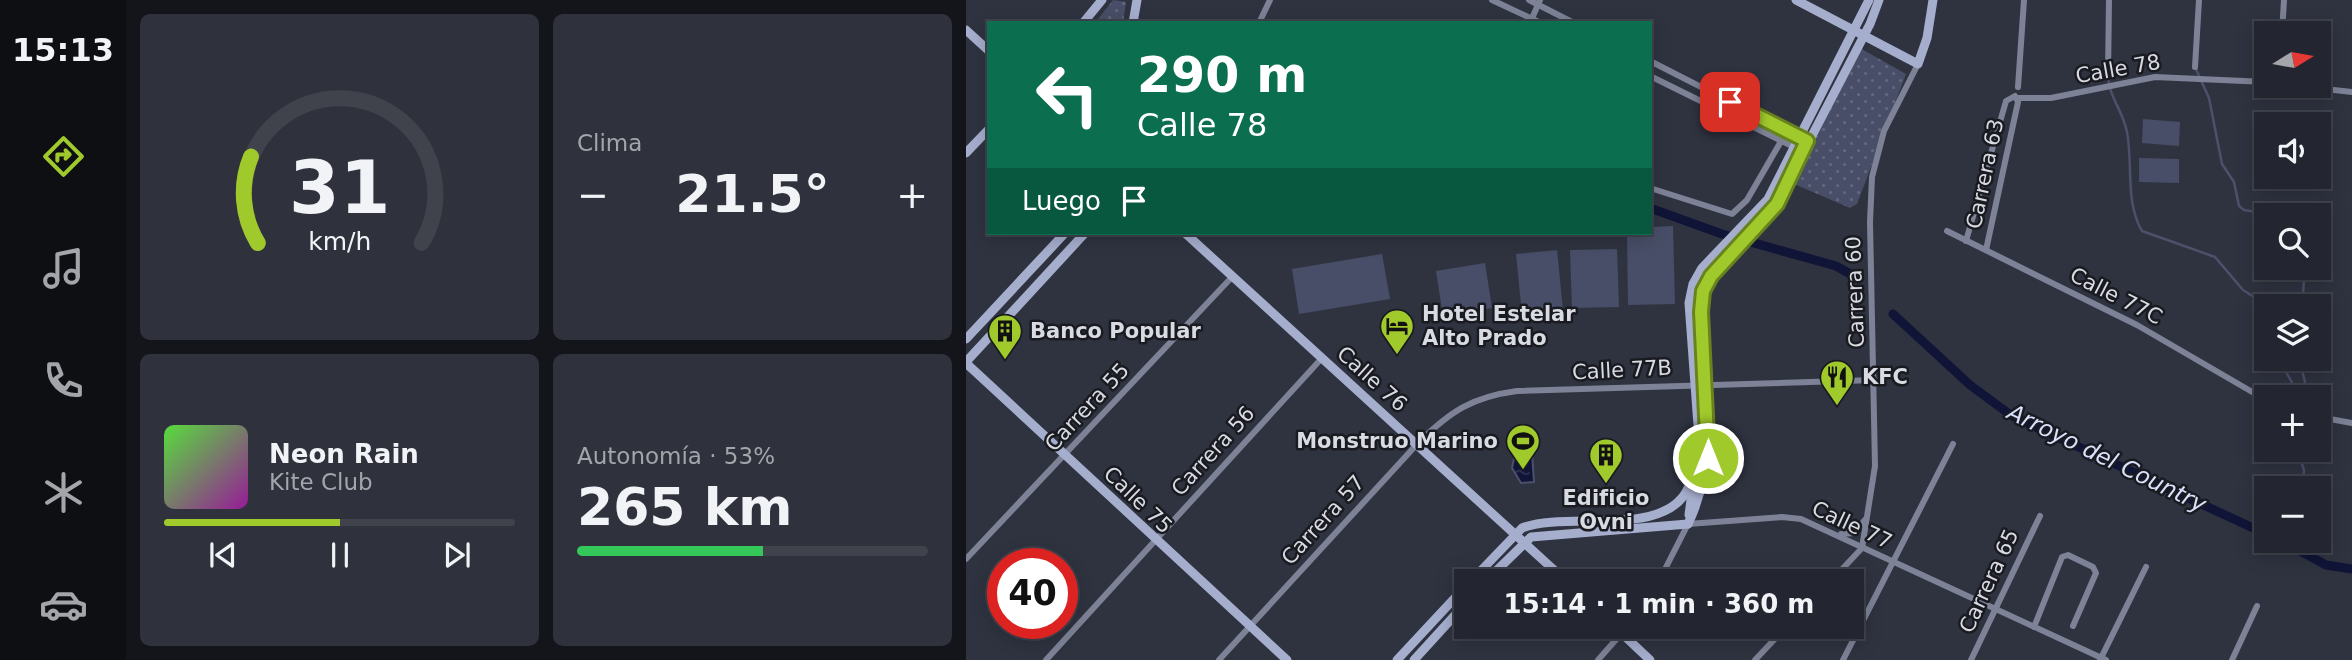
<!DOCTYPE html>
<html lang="es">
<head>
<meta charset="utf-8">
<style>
	:root { --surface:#232630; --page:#2f323c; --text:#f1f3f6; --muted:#a3a5ab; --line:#40434c; --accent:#a0c92c }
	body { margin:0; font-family:"DejaVu Sans",sans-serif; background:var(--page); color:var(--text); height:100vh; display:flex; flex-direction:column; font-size:26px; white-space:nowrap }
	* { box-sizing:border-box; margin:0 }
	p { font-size:23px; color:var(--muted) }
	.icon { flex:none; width:38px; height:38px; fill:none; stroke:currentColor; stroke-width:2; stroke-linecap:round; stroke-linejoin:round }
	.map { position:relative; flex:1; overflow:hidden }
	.side { display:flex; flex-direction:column; gap:14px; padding:14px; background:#13151a; width:840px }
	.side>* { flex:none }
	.guide { position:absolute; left:21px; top:21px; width:665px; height:214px; border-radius:0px; box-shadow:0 4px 18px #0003,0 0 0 2px var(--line); background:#0b6e4f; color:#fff; overflow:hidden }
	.needle { width:46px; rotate:79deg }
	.controls { position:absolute; left:1288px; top:21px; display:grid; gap:14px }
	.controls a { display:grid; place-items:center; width:77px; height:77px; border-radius:0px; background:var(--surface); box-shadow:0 4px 18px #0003,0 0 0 2px var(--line); font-size:35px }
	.speed { position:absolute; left:21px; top:548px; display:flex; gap:14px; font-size:35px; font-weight:700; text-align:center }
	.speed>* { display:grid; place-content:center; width:91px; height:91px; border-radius:50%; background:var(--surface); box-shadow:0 4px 18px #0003,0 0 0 2px var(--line); line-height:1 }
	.speed .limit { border:10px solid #d22; background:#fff; color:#111 }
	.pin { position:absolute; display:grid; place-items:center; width:60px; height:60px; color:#fff; margin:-30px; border-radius:14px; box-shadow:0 4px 10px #0006 }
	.me { position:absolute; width:77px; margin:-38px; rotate:0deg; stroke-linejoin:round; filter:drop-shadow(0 0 5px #0008) }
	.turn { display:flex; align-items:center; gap:24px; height:147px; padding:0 35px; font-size:32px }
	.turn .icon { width:91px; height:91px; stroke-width:2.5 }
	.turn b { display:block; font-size:49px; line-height:60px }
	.then { display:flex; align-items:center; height:66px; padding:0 35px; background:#0003; gap:14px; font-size:26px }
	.big { font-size:52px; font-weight:700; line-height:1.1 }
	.side .card { flex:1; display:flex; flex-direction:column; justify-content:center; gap:10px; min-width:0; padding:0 24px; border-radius:10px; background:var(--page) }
	.side .dial { align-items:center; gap:0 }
	.dial svg { height:182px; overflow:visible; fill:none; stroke:var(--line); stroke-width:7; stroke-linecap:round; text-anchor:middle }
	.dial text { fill:var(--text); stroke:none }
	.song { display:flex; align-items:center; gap:21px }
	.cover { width:84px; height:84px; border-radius:10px; background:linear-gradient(135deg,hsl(110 70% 55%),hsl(300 70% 35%)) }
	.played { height:7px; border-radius:4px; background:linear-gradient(90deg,var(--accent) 50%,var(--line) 50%) }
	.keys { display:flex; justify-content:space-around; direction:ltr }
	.heat { display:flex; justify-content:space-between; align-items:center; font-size:38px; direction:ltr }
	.charge { height:10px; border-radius:5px; background:linear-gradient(90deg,#34c759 53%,var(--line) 0) }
	.side .tiles { flex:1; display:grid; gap:14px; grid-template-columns:repeat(2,1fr) }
	.trip { position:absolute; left:488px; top:569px; width:410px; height:70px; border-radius:0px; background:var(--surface); box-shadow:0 4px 18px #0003,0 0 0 2px var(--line); font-weight:700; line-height:70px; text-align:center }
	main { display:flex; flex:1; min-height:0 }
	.tab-bar { display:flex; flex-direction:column; width:126px; justify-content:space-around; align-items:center; background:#0e0f13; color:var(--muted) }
	.tab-bar .icon { width:49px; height:49px }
	.tab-bar .active { color:var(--accent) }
	.tab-bar b { font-size:32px; color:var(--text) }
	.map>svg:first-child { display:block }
	.green { fill:#484e67 }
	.park { fill:url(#park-dots) }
	.water { fill:url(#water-ripples); stroke:#4c506b; stroke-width:2 }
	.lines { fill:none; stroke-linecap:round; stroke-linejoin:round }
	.stream { stroke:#4c506b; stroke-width:2.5 }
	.canal { stroke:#101437; stroke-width:9 }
	.street { stroke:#7d8296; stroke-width:6 }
	.secondary { stroke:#a6aece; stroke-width:9 }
	.route-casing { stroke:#68831d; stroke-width:18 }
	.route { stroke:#a0c92c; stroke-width:12 }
	.labels { text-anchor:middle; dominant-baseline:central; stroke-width:5; stroke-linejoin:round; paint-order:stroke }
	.street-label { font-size:21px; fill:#d9dbe3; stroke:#191b21 }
	.poi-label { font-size:21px; font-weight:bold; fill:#d9dbe3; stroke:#191b21; text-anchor:start }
	.water-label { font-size:23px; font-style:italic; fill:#dae1fd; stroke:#191b21 }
</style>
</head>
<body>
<main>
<nav class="tab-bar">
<b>15:13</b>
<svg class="icon active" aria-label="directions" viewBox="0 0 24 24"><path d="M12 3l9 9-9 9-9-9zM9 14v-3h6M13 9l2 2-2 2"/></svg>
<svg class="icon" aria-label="music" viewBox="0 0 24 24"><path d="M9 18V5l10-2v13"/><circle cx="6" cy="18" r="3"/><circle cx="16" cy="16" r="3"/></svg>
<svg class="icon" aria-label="phone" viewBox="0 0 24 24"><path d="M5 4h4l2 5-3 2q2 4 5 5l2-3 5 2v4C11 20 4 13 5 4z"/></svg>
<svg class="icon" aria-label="climate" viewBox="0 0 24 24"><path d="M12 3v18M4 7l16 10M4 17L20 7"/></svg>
<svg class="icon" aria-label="car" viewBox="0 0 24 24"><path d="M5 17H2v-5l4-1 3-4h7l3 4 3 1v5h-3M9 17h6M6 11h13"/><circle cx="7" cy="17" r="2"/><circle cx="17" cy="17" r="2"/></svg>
</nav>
<section class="side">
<div class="tiles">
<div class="card dial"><svg viewBox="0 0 100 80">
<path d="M14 69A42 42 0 1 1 86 69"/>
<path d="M14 69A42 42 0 0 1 11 31" stroke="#a0c92c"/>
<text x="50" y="56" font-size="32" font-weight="700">31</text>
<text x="50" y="72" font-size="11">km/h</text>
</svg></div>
<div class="card"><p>Clima</p>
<div class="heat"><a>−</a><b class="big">21.5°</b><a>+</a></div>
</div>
<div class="card">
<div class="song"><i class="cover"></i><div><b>Neon Rain</b><p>Kite Club</p></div></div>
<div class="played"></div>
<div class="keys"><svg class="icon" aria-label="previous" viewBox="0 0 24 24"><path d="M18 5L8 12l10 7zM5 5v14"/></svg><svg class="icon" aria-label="pause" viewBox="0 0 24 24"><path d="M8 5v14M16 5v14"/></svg><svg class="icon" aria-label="next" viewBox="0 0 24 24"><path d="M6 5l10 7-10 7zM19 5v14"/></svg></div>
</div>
<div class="card"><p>Autonomía · 53%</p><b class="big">265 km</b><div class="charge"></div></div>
</div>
</section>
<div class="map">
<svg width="1386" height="660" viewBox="0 0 1386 660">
	<defs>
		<pattern id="park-dots" width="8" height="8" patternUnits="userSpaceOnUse" patternTransform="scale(1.75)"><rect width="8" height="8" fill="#484e67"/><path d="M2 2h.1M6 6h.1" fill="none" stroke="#62677d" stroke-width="1.8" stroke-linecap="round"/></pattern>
		<pattern id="water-ripples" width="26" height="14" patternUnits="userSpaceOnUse" patternTransform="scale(1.75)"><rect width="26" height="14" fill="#101437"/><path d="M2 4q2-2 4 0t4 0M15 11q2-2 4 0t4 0" fill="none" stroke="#323654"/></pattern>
	</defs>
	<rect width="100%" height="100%" fill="#2f3340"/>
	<g class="green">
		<polygon points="1177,119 1214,122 1213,146 1176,143"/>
		<polygon points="1173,158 1213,159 1213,183 1173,182"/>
		<polygon points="707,226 709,304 662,305 661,233 684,233 684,227"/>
		<polygon points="651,249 653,307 606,308 604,250"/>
		<polygon points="591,250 597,310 556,314 550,254"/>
		<polygon points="416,254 424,299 333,314 326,269"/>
		<polygon points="519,263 526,308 477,316 470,271"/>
	</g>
	<g class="park">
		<polygon points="147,0 160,2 157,23 129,23"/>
		<polygon points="894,48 940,74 891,204 884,208 826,183"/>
	</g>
	<polygon class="water" points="566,453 568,482 555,483 546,468 549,454"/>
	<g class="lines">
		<g class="stream">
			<polyline points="1229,67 1243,98 1256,164 1268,182 1273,206 1278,210 1308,215"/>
			<path d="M1142,76C1143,97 1157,111 1161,132C1167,163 1159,203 1176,231L1249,257L1277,290L1302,306"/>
			<polyline points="1336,306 1339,268"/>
			<polyline points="1318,359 1319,370 1334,397"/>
			<polyline points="1333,359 1339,382 1337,397"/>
			<polyline points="1331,450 1338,470 1336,488"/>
		</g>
		<g class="canal">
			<polyline points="684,208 756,234 870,266 888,276"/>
			<polyline points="927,314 1004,385 1046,416 1300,534"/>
			<polyline points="1316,541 1360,565 1386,569"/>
		</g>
		<g class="street">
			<polyline points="526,0 575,23"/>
			<polyline points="563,0 608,23"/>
			<polyline points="293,23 304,0"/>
			<polyline points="564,23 574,0"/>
			<polyline points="1316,33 1318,0"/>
			<polyline points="684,61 841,141"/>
			<polyline points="1229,67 1233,0"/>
			<polyline points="684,76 830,148"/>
			<polyline points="1142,76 1143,0"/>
			<polyline points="1332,86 1386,92"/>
			<polyline points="1052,87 1058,0"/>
			<polyline points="1052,98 1085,98 1189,77 1300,82"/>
			<polyline points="684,188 766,214 781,200 821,131"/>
			<polyline points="981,231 1171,325 1300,400"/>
			<polyline points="1000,241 1040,101 1049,96 1052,102 1020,250"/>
			<polyline points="1353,417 1386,423"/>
			<polyline points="875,534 888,533 899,520"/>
			<polyline points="0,559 266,277"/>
			<polyline points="693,581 722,524 816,517 835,519 1140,660"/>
			<polyline points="865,581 896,548 909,466 904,222 906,177 918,131 952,64"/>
			<polyline points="1068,627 1096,557 1102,555 1127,567 1130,573 1107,626"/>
			<polyline points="80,660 356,358"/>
			<path d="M253,660L453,442C485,411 506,397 551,391L909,380"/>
			<polyline points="632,660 662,626"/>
			<polyline points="789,660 821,626"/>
			<polyline points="877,660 987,444"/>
			<polyline points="1005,660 1074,516"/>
			<polyline points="1134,660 1180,567"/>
			<polyline points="1266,660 1291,606"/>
		</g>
		<g class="secondary">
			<polyline points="830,0 952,64 961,38 967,0"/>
			<polyline points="117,23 136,0"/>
			<polyline points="167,23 171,0"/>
			<polyline points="0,30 23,51"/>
			<polyline points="0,153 23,129"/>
			<polyline points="219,233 600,581"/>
			<polyline points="0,339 99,233"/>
			<polyline points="0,362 119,233"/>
			<polyline points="0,363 321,660"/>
			<polyline points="723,515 733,439 723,303 727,284 736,268 802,199 903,0"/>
			<path d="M722,524C754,458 740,383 735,312L737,291L745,276L811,203L904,24L913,0"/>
			<path d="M505,581L556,528C601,510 702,540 723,486"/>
			<polyline points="520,581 565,537 722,524"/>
			<polyline points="648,626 684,660"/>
			<polyline points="431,660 500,586"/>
			<polyline points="448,660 500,603"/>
		</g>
	</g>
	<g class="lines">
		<g class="route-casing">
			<polyline id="route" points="742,458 735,312 737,291 745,276 811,204 841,141 764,102"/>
		</g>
		<use href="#route" class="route"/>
	</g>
	<defs>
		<g id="hotel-pin" transform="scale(1.75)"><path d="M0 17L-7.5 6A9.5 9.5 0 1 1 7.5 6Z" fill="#a0c92c" stroke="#191b21"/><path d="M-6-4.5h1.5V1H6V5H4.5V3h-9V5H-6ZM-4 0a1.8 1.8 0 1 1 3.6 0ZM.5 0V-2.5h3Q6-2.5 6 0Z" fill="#111"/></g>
		<g id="building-pin" transform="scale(1.75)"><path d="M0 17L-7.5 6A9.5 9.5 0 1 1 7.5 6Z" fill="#a0c92c" stroke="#191b21"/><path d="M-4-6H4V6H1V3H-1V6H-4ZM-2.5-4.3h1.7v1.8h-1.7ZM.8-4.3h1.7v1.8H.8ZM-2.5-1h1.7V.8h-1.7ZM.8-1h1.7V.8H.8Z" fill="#111"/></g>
		<g id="restaurant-pin" transform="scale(1.75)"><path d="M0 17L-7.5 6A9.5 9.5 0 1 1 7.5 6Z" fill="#a0c92c" stroke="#191b21"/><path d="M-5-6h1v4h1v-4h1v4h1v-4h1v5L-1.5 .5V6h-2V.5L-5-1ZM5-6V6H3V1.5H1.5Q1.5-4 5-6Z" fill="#111"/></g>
		<g id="stadium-pin" transform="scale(1.75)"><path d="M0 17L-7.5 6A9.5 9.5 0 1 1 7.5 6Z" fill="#a0c92c" stroke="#191b21"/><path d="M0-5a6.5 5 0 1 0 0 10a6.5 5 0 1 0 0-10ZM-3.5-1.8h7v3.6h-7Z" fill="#111"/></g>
	</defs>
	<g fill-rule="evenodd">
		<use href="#hotel-pin" x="431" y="326"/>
		<use href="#building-pin" x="39" y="331"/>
		<use href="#restaurant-pin" x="871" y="377"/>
		<use href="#stadium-pin" x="557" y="441"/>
		<use href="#building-pin" x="640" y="455"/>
	</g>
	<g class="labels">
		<g class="street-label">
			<text transform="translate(1152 69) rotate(-10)">Calle 78</text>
			<text transform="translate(1019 174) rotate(-78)">Carrera 63</text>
			<text transform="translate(889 292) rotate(-92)">Carrera 60</text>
			<text transform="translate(1150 296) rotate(27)">Calle 77C</text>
			<text transform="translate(656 370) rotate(-3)">Calle 77B</text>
			<text transform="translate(406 379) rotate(42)">Calle 76</text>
			<text transform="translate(121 407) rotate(-47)">Carrera 55</text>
			<text transform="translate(247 451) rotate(-48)">Carrera 56</text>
			<text transform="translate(172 500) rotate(44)">Calle 75</text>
			<text transform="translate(357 520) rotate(-48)">Carrera 57</text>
			<text transform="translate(886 525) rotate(25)">Calle 77</text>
			<text transform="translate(1023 581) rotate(-65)">Carrera 65</text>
		</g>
		<g class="poi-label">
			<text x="456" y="314">Hotel Estelar<tspan x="456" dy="24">Alto Prado</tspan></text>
			<text x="64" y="331">Banco Popular</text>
			<text x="896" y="377">KFC</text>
			<text x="532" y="441" text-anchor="end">Monstruo Marino</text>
			<text x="640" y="498" text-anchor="middle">Edificio<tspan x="640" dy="24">Ovni</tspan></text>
		</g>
		<g class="water-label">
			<text transform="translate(1141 458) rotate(26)">Arroyo del Country</text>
		</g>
	</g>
</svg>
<div class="controls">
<a><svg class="needle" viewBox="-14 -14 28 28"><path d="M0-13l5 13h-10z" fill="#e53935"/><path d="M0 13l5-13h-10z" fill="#a3a5ab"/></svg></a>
<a><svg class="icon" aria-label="sound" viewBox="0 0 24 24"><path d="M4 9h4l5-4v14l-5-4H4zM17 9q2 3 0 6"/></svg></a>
<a><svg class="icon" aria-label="search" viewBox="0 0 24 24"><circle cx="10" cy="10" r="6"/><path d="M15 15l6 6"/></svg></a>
<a><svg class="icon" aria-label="layers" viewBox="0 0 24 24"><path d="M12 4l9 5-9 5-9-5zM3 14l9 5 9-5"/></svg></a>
<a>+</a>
<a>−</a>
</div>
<div class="speed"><div class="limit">40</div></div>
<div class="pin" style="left:764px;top:102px;background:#d93025"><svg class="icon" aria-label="arrive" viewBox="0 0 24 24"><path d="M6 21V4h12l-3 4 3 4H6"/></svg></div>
<svg class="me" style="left:742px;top:458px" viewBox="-20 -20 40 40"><circle r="17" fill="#a0c92c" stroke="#fff" stroke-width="3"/><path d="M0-11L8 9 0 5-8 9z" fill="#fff"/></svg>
<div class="trip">15:14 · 1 min · 360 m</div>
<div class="guide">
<div class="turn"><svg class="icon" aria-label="left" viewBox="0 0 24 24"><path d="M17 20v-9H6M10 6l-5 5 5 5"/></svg><div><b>290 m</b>Calle 78</div></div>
<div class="then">Luego<svg class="icon" aria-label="arrive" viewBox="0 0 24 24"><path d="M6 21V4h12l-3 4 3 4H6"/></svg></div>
</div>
</div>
</main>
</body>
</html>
